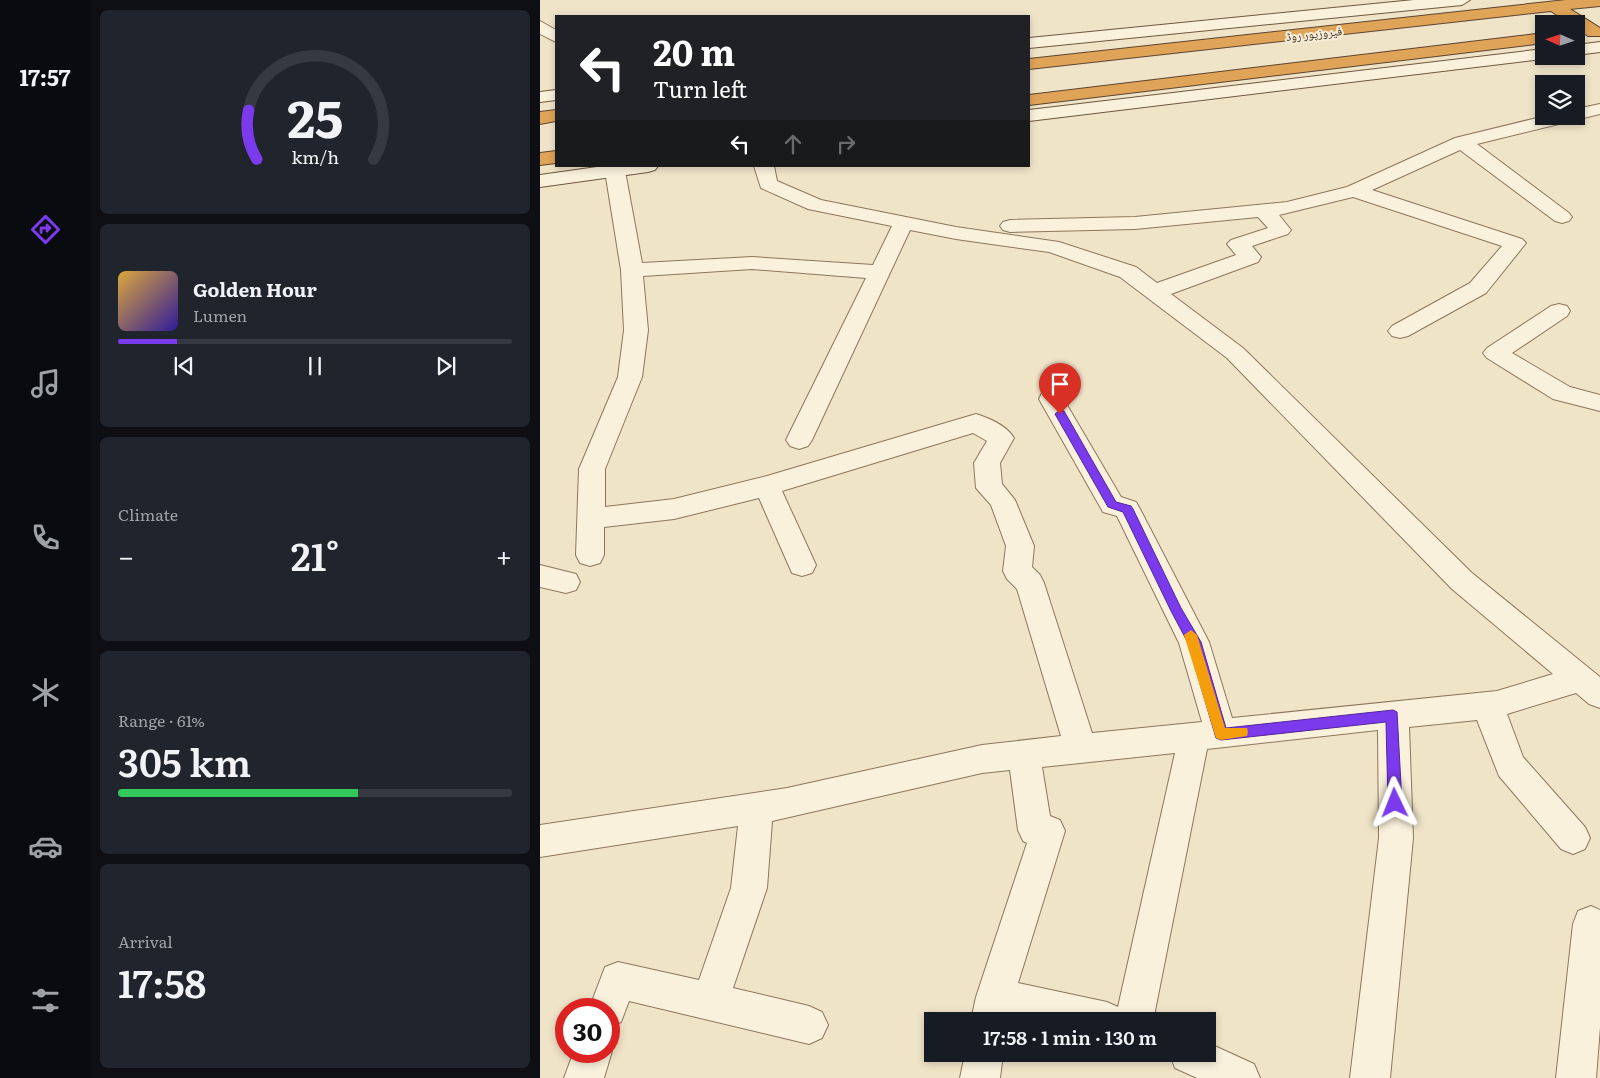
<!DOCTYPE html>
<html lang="en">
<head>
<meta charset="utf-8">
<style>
	:root { --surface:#171b24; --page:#20242c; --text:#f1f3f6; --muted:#9ea1a6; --line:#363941; --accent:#7c3aed }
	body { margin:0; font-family:Literata,"Noto Naskh Arabic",serif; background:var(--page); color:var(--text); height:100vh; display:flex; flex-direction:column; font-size:19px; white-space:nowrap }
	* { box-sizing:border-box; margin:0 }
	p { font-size:16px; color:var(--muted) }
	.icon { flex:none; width:28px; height:28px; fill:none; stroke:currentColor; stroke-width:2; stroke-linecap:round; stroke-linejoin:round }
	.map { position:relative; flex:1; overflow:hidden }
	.panel { display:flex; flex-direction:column; gap:10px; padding:10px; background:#0d0f14; width:450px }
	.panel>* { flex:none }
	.top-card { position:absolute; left:15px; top:15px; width:475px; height:152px; border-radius:0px; box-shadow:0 2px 8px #0003; background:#202124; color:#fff; overflow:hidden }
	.needle { width:32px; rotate:273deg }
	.buttons { position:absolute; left:995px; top:15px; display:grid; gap:10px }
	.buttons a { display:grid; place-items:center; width:50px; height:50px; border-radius:0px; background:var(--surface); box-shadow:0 2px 8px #0003; font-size:25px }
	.speed { position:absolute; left:15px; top:998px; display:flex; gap:10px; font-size:25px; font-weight:700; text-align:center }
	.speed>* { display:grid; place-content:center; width:65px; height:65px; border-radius:50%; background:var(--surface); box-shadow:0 2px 8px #0003; line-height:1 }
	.speed .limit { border:8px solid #d22; background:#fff; color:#111 }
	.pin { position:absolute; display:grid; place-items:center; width:42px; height:42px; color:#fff; margin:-51px -21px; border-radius:50% 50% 50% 0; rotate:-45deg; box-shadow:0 0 5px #0007 }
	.pin .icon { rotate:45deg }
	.me { position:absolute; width:55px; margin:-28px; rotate:358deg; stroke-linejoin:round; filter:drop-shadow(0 0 4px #0008) }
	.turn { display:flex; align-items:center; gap:18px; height:105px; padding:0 15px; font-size:22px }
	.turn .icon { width:65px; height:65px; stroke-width:2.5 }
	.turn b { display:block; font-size:35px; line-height:42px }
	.lanes { display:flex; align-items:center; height:48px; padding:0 15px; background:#0003; justify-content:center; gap:25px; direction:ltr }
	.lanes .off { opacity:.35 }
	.big { font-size:38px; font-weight:600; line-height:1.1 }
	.panel .tile { flex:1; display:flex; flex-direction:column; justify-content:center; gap:8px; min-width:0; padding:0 18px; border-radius:8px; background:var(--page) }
	.panel .dial { align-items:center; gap:0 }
	.dial svg { height:130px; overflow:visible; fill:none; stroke:var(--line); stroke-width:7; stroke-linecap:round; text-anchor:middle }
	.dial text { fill:var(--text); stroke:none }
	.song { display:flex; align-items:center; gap:15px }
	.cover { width:60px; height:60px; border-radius:8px; background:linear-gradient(135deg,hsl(40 70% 55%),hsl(250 70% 35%)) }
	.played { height:5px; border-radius:2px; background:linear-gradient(90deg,var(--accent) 15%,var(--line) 15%) }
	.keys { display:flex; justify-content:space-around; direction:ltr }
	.heat { display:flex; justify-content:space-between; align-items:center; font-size:28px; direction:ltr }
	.charge { height:8px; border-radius:4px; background:linear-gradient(90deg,#34c759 61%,var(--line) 0) }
	.trip { position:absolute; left:384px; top:1012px; width:292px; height:50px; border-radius:0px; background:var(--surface); box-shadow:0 2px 8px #0003; font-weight:600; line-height:50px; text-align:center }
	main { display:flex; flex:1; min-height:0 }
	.dock { display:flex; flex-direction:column; width:90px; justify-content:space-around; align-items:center; background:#090b0e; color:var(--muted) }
	.dock .icon { width:35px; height:35px }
	.dock .on { color:var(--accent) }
	.dock b { font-size:22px; color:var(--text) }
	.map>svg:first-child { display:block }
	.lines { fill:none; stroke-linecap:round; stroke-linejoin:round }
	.street-casing { stroke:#8d765c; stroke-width:2 }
	.secondary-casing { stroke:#6f573f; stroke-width:2 }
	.highway-casing { stroke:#5b4430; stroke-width:2 }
	.street { fill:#faf1dc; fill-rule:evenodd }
	.secondary { fill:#faf1dc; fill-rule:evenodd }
	.highway { fill:#e0a458; fill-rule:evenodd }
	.route { fill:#7c3aed; stroke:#51269a }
	.slow { fill:#f59e0b }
	.labels { text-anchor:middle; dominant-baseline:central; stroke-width:4; stroke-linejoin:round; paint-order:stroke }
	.far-street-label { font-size:12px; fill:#3d2e20; stroke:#f7eed8 }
</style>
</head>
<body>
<main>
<nav class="dock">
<b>17:57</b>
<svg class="icon on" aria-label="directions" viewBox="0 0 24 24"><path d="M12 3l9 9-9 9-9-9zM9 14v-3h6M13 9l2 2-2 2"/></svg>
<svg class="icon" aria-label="music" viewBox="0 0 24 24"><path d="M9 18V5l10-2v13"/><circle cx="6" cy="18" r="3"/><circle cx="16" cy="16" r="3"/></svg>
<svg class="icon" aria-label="phone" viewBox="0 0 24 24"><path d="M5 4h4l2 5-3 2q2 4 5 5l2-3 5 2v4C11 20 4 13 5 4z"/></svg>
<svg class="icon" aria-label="climate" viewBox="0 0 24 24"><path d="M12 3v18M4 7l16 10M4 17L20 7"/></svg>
<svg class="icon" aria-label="car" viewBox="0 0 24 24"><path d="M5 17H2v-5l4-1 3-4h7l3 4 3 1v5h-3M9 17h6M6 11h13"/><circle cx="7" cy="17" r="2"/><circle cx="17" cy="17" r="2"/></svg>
<svg class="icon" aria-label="filters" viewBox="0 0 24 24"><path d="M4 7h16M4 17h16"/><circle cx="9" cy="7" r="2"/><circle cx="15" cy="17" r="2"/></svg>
</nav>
<section class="panel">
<div class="tile dial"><svg viewBox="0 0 100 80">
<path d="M14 69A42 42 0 1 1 86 69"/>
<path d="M14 69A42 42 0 0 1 9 39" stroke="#7c3aed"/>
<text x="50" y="56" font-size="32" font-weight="700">25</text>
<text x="50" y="72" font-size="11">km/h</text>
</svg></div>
<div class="tile">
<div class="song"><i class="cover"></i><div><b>Golden Hour</b><p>Lumen</p></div></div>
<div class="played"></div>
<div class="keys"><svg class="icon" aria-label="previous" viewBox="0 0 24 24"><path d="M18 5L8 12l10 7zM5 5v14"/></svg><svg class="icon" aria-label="pause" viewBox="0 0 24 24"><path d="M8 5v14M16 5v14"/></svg><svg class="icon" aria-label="next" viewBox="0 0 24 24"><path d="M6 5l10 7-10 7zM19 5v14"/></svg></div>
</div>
<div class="tile"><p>Climate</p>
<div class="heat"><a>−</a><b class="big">21°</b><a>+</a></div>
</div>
<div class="tile"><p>Range · 61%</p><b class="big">305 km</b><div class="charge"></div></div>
<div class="tile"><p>Arrival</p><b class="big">17:58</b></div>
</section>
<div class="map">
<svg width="1060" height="1078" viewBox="0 0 1060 1078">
	<rect width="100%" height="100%" fill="#f0e4c8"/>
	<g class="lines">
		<g class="street-casing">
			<g id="street">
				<polygon points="0,21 16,30 16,42 0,34"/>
				<path d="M1060,104V114L937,144L1029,213L1032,217L1029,221L1022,223L1015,221L920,150L832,190L982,239L986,243L946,293L868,336L860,338L852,336L848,331L852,326L930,283L962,246L813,197L739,215L751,230L748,234L712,246L721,257L718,262L631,294L703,348L932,573L1060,677V708L1049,704L1036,693L967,714L983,757L1045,827L1050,838L1045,849L1033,854L1021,849L959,776L937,720L869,727L873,838L850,1078H810L839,838L838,730L667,749L613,1021H481L469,1019V1021H431L436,997L487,843L483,841L478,830L470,770L442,773L232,821L227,888L193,988L269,1006L282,1012L288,1025L282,1038L269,1044L89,1001L81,1022L69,1027V1009H49L65,967L78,962L159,980L191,888L198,826L0,857V825L247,788L442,745L521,736L477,589L467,579L463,571L466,546L451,505L436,488L434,463L447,441L433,433L242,491L276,565L272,573L262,576L252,573L219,498L134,519L64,527V555L60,563L50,566L40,563L36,555L39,469L78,377L84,330L81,270L65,171L68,167L80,166L85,171L102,263L212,257L333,265L352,226L268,209L221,188L214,166H234L237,181L281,200L416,227L519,242L596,267L617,283L696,255L687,244L691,240L728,228L718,217L595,229L470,232L463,230L460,226L463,222L470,220L595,217L747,202L807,187L915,138L1005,116H1036V109ZM370,230L416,239L509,252L580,277L687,358L912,589L1013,674L957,691L692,718L669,642L600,509L596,502L581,497L520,393L511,391L502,393L499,399L563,512L577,516L639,643L662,722L552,733L504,583L500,575L492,567L494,546L475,500L462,484L460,463L474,438C467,426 449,418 436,414L227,476L134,499L65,507V469L102,377L108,330L103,276L212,269L326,278L246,440L250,446L259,449L268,446L272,440ZM635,753L578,1007L567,1002L478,983L525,831L520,820L510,816L502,767Z"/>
				<polygon points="1019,304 1027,306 1030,311 1027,316 972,353 1030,387 1060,395 1060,411 1013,399 947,358 943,353 947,348 1011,306"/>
				<polygon points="0,565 36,574 40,582 36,590 26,593 0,587"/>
				<polygon points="1051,906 1060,910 1060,1027 1056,1078 1016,1078 1033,924 1038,911"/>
				<polygon points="69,1043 72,1051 64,1078 24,1078 34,1051 69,1051"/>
				<polygon points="668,1043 714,1064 720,1078 657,1078 635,1068 630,1054 668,1054"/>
				<polygon points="425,1054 463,1054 460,1078 420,1078"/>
			</g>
		</g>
		<g class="secondary-casing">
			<g id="secondary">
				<polygon points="874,0 930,0 922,5 489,48 489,38"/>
				<polygon points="1060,42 1060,52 1036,55 1036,45"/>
				<polygon points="1004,49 1004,56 1010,58 489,121 489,110"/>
				<polygon points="16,90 16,100 0,102 0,92"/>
				<polygon points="64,166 118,166 115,170 108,172 0,187 0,175"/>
			</g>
		</g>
		<g class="highway-casing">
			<g id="highway">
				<polygon points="1026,0 1060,0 1060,6 1030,9 1060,28 1060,36 1048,36 1036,28 1036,24 1030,24 1011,11 489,69 489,59"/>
				<polygon points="1004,33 1004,43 489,105 489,95"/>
				<polygon points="16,110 16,121 0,124 0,112"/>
				<polygon points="16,151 16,163 0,165 0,153"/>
			</g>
		</g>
		<use href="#street" class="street"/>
		<use href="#secondary" class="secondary"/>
		<use href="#highway" class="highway"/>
	</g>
	<polygon class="route" points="520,410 524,411 576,502 591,506 593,509 641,608 661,642 686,728 853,710 857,712 862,803 860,808 855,810 850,808 848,803 846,722 681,740 676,738 648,643 631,611 583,512 568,507 515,414"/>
	<polygon class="slow" points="651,630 657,635 685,728 707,728 708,732 707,736 681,740 676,738 644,635"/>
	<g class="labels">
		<g class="far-street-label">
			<text transform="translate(774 33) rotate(-6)">فیروزپور روڈ</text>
		</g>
	</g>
</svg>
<div class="buttons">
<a><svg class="needle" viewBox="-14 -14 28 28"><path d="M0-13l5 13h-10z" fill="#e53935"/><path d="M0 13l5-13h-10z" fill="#9ea1a6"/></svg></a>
<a><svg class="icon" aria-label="layers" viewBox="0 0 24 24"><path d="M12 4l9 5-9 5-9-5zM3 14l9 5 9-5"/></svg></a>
</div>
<div class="speed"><div class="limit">30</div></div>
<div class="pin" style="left:520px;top:414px;background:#d93025"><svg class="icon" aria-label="arrive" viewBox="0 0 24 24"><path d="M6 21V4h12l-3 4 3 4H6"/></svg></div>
<svg class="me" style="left:855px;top:803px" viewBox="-20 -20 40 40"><path d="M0-17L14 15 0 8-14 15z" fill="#7c3aed" stroke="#fff" stroke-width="4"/></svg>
<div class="trip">17:58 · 1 min · 130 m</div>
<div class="top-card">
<div class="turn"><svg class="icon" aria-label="left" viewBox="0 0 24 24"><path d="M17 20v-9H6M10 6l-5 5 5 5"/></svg><div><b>20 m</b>Turn left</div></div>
<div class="lanes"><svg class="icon" aria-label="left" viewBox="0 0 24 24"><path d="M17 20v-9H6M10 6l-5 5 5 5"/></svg><svg class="icon off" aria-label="ahead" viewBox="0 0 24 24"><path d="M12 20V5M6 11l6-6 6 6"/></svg><svg class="icon off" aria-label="right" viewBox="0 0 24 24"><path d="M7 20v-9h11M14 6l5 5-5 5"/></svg></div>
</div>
</div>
</main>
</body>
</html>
